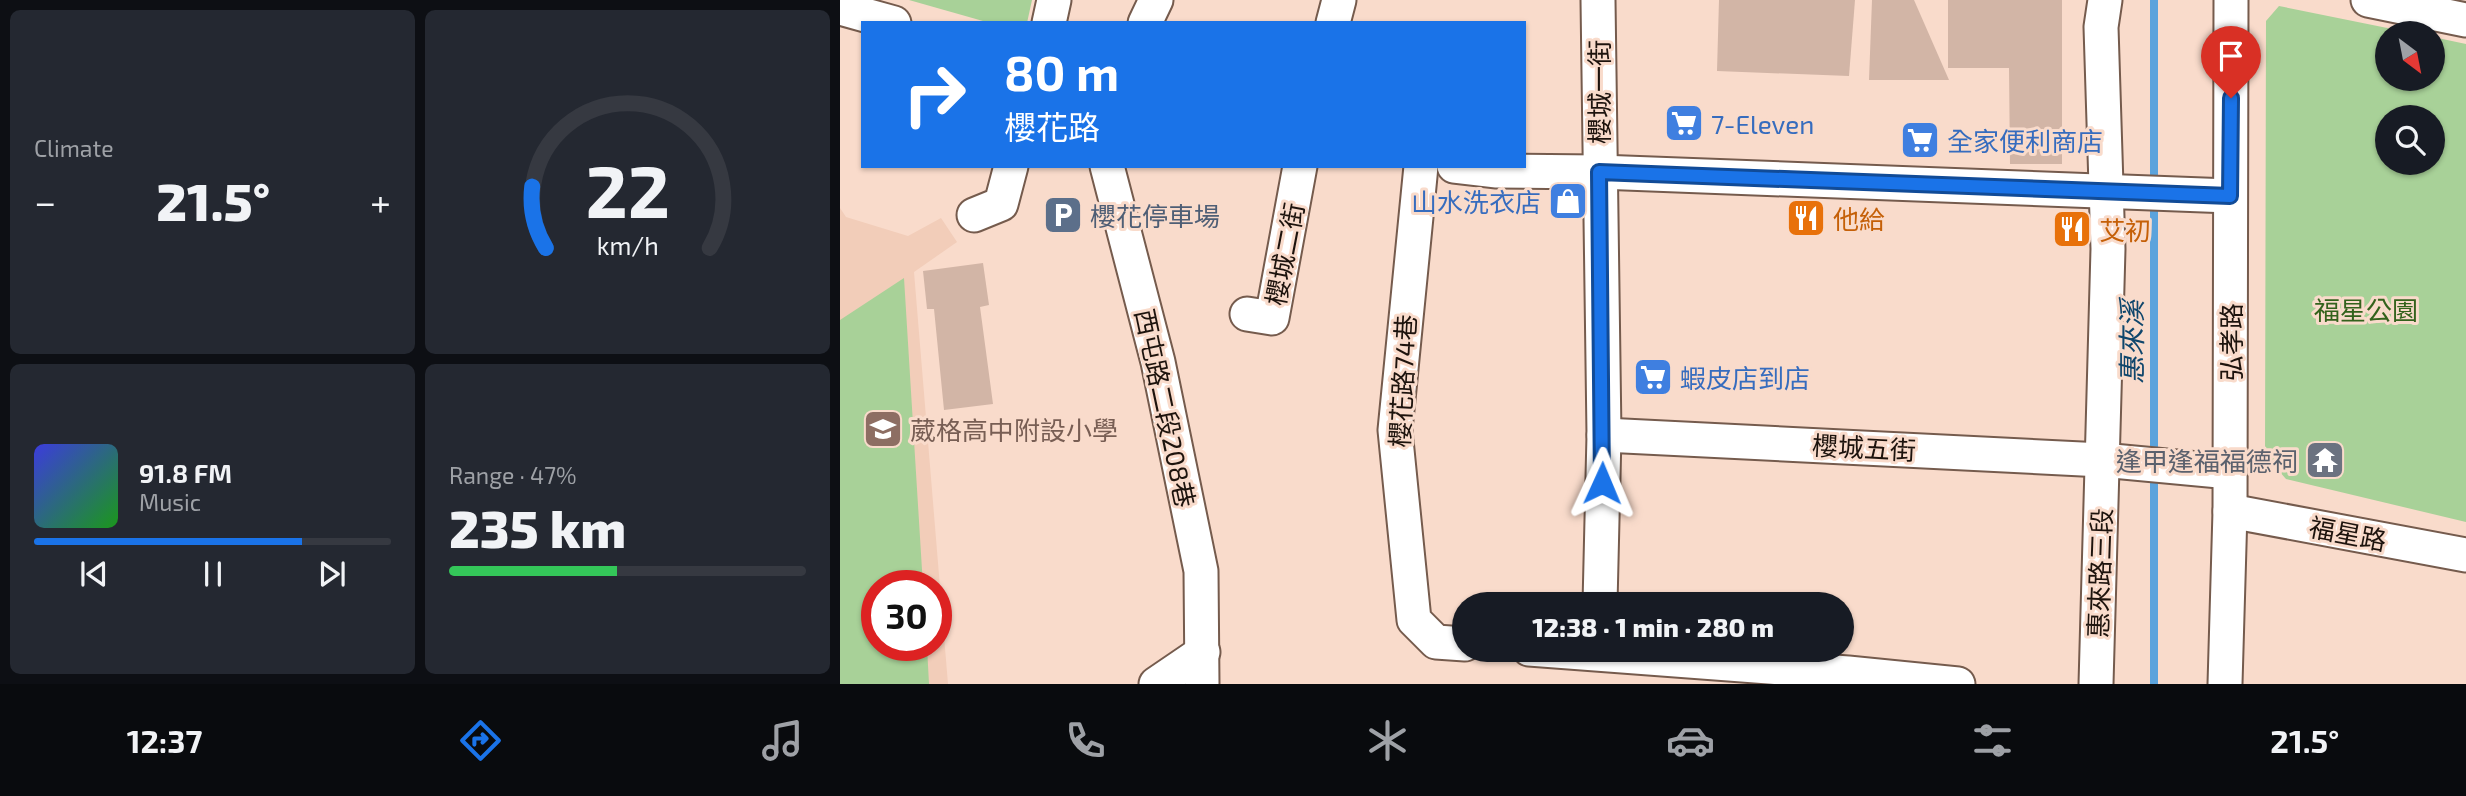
<!DOCTYPE html>
<html lang="en">
<head>
<meta charset="utf-8">
<style>
	:root { --surface:#171b24; --page:#242831; --text:#f1f3f6; --muted:#9ea1a6; --line:#363941; --accent:#1a73e8 }
	body { margin:0; font-family:"Exo 2","Noto Sans TC",sans-serif; background:var(--page); color:var(--text); height:100vh; display:flex; flex-direction:column; font-size:26px; white-space:nowrap }
	* { box-sizing:border-box; margin:0 }
	p { font-size:23px; color:var(--muted) }
	.icon { flex:none; width:38px; height:38px; fill:none; stroke:currentColor; stroke-width:2; stroke-linecap:round; stroke-linejoin:round }
	.map { position:relative; flex:1; overflow:hidden }
	.drawer { display:flex; flex-direction:column; gap:10px; padding:10px; background:#0d0f14; width:840px }
	.drawer>* { flex:none }
	.hud { position:absolute; left:21px; top:21px; width:665px; height:147px; border-radius:0px; box-shadow:0 2px 5px #0004; background:#1a73e8; color:#fff; overflow:hidden }
	.needle { width:46px; rotate:148deg }
	.buttons { position:absolute; left:1535px; top:21px; display:grid; gap:14px }
	.buttons a { display:grid; place-items:center; width:70px; height:70px; border-radius:50%; background:var(--surface); box-shadow:0 2px 5px #0004; font-size:35px }
	.speed { position:absolute; left:21px; top:570px; display:flex; gap:14px; font-size:35px; font-weight:700; text-align:center }
	.speed>* { display:grid; place-content:center; width:91px; height:91px; border-radius:50%; background:var(--surface); box-shadow:0 2px 5px #0004; line-height:1 }
	.speed .limit { border:10px solid #d22; background:#fff; color:#111 }
	.pin { position:absolute; display:grid; place-items:center; width:60px; height:60px; color:#fff; margin:-72px -30px; border-radius:50% 50% 50% 0; rotate:-45deg; box-shadow:0 0 7px #0007 }
	.pin .icon { rotate:45deg }
	.me { position:absolute; width:77px; margin:-38px; rotate:1deg; stroke-linejoin:round; filter:drop-shadow(0 0 5px #0008) }
	.turn { display:flex; align-items:center; gap:24px; height:147px; padding:0 28px; font-size:32px }
	.turn .icon { width:91px; height:91px; stroke-width:2.5 }
	.turn b { display:block; font-size:49px; line-height:60px }
	.big { font-size:52px; font-weight:800; line-height:1.1 }
	.drawer .widget { flex:1; display:flex; flex-direction:column; justify-content:center; gap:10px; min-width:0; padding:0 24px; border-radius:10px; background:var(--page) }
	.drawer .dial { align-items:center; gap:0 }
	.dial svg { height:182px; overflow:visible; fill:none; stroke:var(--line); stroke-width:7; stroke-linecap:round; text-anchor:middle }
	.dial text { fill:var(--text); stroke:none }
	.song { display:flex; align-items:center; gap:21px }
	.cover { width:84px; height:84px; border-radius:10px; background:linear-gradient(135deg,hsl(240 70% 55%),hsl(120 70% 35%)) }
	.played { height:7px; border-radius:4px; background:linear-gradient(90deg,var(--accent) 75%,var(--line) 75%) }
	.keys { display:flex; justify-content:space-around; direction:ltr }
	.heat { display:flex; justify-content:space-between; align-items:center; font-size:38px; direction:ltr }
	.charge { height:10px; border-radius:5px; background:linear-gradient(90deg,#34c759 47%,var(--line) 0) }
	.drawer .tiles { flex:1; display:grid; gap:10px; grid-template-columns:repeat(2,1fr) }
	.trip { position:absolute; left:612px; top:592px; width:402px; height:70px; border-radius:35px; background:var(--surface); box-shadow:0 2px 5px #0004; font-weight:800; line-height:70px; text-align:center }
	.tab-bar { display:flex; height:112px; justify-content:space-around; align-items:center; background:#090b0e; color:var(--muted) }
	.tab-bar .icon { width:49px; height:49px }
	.tab-bar .on { color:var(--accent) }
	.tab-bar b { font-size:32px; color:var(--text) }
	main { display:flex; flex:1; min-height:0 }
	.map>svg:first-child { display:block }
	.built { fill:#f2cdb9; fill-rule:evenodd }
	.green { fill:#a8d198; fill-rule:evenodd }
	.lines { fill:none; stroke-linecap:round; stroke-linejoin:round }
	.stream { stroke:#5ba3dc; stroke-width:8 }
	.building { fill:#d2b5a6 }
	.minor-casing { stroke:#755b4d; stroke-width:37 }
	.minor { stroke:#fff; stroke-width:33 }
	.route-casing { stroke:#114b97; stroke-width:18 }
	.route { stroke:#1a73e8; stroke-width:12 }
	.labels { text-anchor:middle; dominant-baseline:central; stroke-width:6; stroke-linejoin:round; paint-order:stroke }
	.street-label { font-size:26px; fill:#1d130d; stroke:#f9dbcb }
	.shop-label { font-size:26px; fill:#366cbe; stroke:#f9dbcb; text-anchor:start }
	.service-label { font-size:26px; fill:#4e5e75; stroke:#f9dbcb; text-anchor:start }
	.food-label { font-size:26px; fill:#c56008; stroke:#f9dbcb; text-anchor:start }
	.park-label { font-size:26px; fill:#33621c; stroke:#f9dbcb }
	.education-label { font-size:26px; fill:#785e54; stroke:#f9dbcb; text-anchor:start }
	.worship-label { font-size:26px; fill:#5b616d; stroke:#f9dbcb; text-anchor:end }
	.water-label { font-size:28px; font-style:italic; fill:#0f466c; stroke:#f9dbcb }
</style>
</head>
<body>
<main>
<section class="drawer">
<div class="tiles">
<div class="widget"><p>Climate</p>
<div class="heat"><a>−</a><b class="big">21.5°</b><a>+</a></div>
</div>
<div class="widget dial"><svg viewBox="0 0 100 80">
<path d="M14 69A42 42 0 1 1 86 69"/>
<path d="M14 69A42 42 0 0 1 8 42" stroke="#1a73e8"/>
<text x="50" y="56" font-size="32" font-weight="700">22</text>
<text x="50" y="72" font-size="11">km/h</text>
</svg></div>
<div class="widget">
<div class="song"><i class="cover"></i><div><b>91.8 FM</b><p>Music</p></div></div>
<div class="played"></div>
<div class="keys"><svg class="icon" aria-label="previous" viewBox="0 0 24 24"><path d="M18 5L8 12l10 7zM5 5v14"/></svg><svg class="icon" aria-label="pause" viewBox="0 0 24 24"><path d="M8 5v14M16 5v14"/></svg><svg class="icon" aria-label="next" viewBox="0 0 24 24"><path d="M6 5l10 7-10 7zM19 5v14"/></svg></div>
</div>
<div class="widget"><p>Range · 47%</p><b class="big">235 km</b><div class="charge"></div></div>
</div>
</section>
<div class="map">
<svg width="1626" height="684" viewBox="0 0 1626 684">
	<rect width="100%" height="100%" fill="#f9dbcb"/>
	<path class="built" d="M0,208L6,217L68,236L101,218L117,242L74,272L108,684H0ZM37,586H96V646H37Z"/>
	<g class="green">
		<polygon points="69,0 192,0 187,23 150,23"/>
		<path d="M1439,6L1572,33H1547V79H1592L1593,37L1626,44V522L1446,479L1425,455L1426,21ZM1592,117V163H1547V117Z"/>
		<polygon points="64,278 83,586 37,586 37,646 87,646 89,684 0,684 0,320"/>
	</g>
	<g class="lines">
		<g class="stream">
			<polyline points="1314,184 1314,0"/>
			<polyline points="1314,457 1314,200"/>
			<polyline points="1314,684 1314,473"/>
		</g>
	</g>
	<g class="building">
		<polygon points="879,0 1015,0 1009,76 877,71"/>
		<polygon points="1032,0 1074,0 1109,80 1029,80"/>
		<polygon points="1108,0 1222,0 1222,164 1170,164 1169,68 1108,68"/>
		<polygon points="143,263 149,305 140,307 153,404 104,410 94,309 87,309 83,271"/>
	</g>
	<g class="lines">
		<g class="minor-casing">
			<g id="minor">
				<polyline points="758,0 764,435 760,604"/>
				<polyline points="1528,0 1626,20"/>
				<polyline points="0,8 54,23"/>
				<polyline points="209,23 214,0"/>
				<polyline points="305,23 316,0"/>
				<polyline points="493,23 499,0"/>
				<polyline points="267,166 318,362 361,571 362,684"/>
				<polyline points="581,166 555,430 574,620 596,642 625,644"/>
				<polyline points="614,166 657,171 759,172 1390,196"/>
				<polyline points="134,215 161,204 171,166"/>
				<polyline points="407,314 432,318 460,166"/>
				<polyline points="764,435 1262,460 1390,472"/>
				<polyline points="1390,511 1626,555"/>
				<polyline points="689,649 1008,673 1118,684"/>
				<polyline points="316,684 363,652"/>
				<polyline points="1256,684 1268,249 1261,27 1265,0"/>
				<polyline points="1385,684 1390,511 1391,0"/>
			</g>
		</g>
		<use href="#minor" class="minor"/>
	</g>
	<g class="lines">
		<g class="route-casing">
			<polyline id="route" points="762,483 759,172 1390,196 1391,98"/>
		</g>
		<use href="#route" class="route"/>
	</g>
	<defs>
		<g id="supermarket-square" transform="scale(2.0125)"><rect x="-9" y="-9" width="18" height="18" rx="4" fill="#3f7fe0" stroke="#f9dbcb"/><path d="M-6-5.5h2.5l.6 2H6L4.5 2H-2.5L-4.4-4H-6ZM-1.5 3.2a1.3 1.3 0 1 0 .1 0ZM3 3.2a1.3 1.3 0 1 0 .1 0Z" fill="#fff"/></g>
		<g id="shop-square" transform="scale(2.0125)"><rect x="-9" y="-9" width="18" height="18" rx="4" fill="#3f7fe0" stroke="#f9dbcb"/><path d="M-5-2.5h2.3a2.7 3.5 0 0 1 5.4 0H5L5.5 6h-11ZM-1.5-2.5h3a1.5 2.3 0 0 0-3 0Z" fill="#fff"/></g>
		<g id="parking-square" transform="scale(2.0125)"><rect x="-9" y="-9" width="18" height="18" rx="4" fill="#5c6f8a" stroke="#f9dbcb"/><path d="M-3.5-5.5H1a3.5 3.5 0 0 1 0 7H-1V5.5H-3.5ZM-1-3.4V-.6H.8a1.4 1.4 0 0 0 0-2.8Z" fill="#fff"/></g>
		<g id="restaurant-square" transform="scale(2.0125)"><rect x="-9" y="-9" width="18" height="18" rx="4" fill="#e8710a" stroke="#f9dbcb"/><path d="M-5-6h1v4h1v-4h1v4h1v-4h1v5L-1.5 .5V6h-2V.5L-5-1ZM5-6V6H3V1.5H1.5Q1.5-4 5-6Z" fill="#fff"/></g>
		<g id="school-square" transform="scale(2.0125)"><rect x="-9" y="-9" width="18" height="18" rx="4" fill="#8d6e63" stroke="#f9dbcb"/><path d="M0-5L7-2L0 1L-7-2ZM-4 1L0 2.5L4 1V4Q0 6-4 4Z" fill="#fff"/></g>
		<g id="temple-square" transform="scale(2.0125)"><rect x="-9" y="-9" width="18" height="18" rx="4" fill="#6b7280" stroke="#f9dbcb"/><path d="M0-6L5-2H3V0L6.5 2.5H4V6H1.5V3h-3V6H-4V2.5H-6.5L-3 0V-2H-5Z" fill="#fff"/></g>
	</defs>
	<g fill-rule="evenodd">
		<use href="#supermarket-square" x="844" y="123"/>
		<use href="#supermarket-square" x="1080" y="140"/>
		<use href="#shop-square" x="728" y="201"/>
		<use href="#parking-square" x="223" y="215"/>
		<use href="#restaurant-square" x="966" y="218"/>
		<use href="#restaurant-square" x="1232" y="229"/>
		<use href="#supermarket-square" x="813" y="377"/>
		<use href="#school-square" x="43" y="429"/>
		<use href="#temple-square" x="1485" y="460"/>
	</g>
	<g class="labels">
		<g class="street-label">
			<text transform="translate(758 92) rotate(-90)">櫻城一街</text>
			<text transform="translate(444 254) rotate(-79)">櫻城二街</text>
			<text transform="translate(1390 342) rotate(-90)">弘孝路</text>
			<text transform="translate(562 381) rotate(-87)">櫻花路74巷</text>
			<text transform="translate(326 408) rotate(78)">西屯路二段208巷</text>
			<text transform="translate(1024 447) rotate(3)">櫻城五街</text>
			<text transform="translate(1508 533) rotate(11)">福星路</text>
			<text transform="translate(1259 573) rotate(-88)">惠來路三段</text>
		</g>
		<g class="shop-label">
			<text x="871" y="123">7-Eleven</text>
			<text x="1107" y="140">全家便利商店</text>
			<text x="701" y="201" text-anchor="end">山水洗衣店</text>
			<text x="840" y="377">蝦皮店到店</text>
		</g>
		<g class="service-label">
			<text x="250" y="215">櫻花停車場</text>
		</g>
		<g class="food-label">
			<text x="993" y="218">他給</text>
			<text x="1259" y="229">艾初</text>
		</g>
		<g class="park-label">
			<text x="1526" y="309">福星公園</text>
		</g>
		<g class="education-label">
			<text x="70" y="429">葳格高中附設小學</text>
		</g>
		<g class="worship-label">
			<text x="1458" y="460">逢甲逢福福德祠</text>
		</g>
		<g class="water-label">
			<text transform="translate(1291 342) rotate(-90)">惠來溪</text>
		</g>
	</g>
</svg>
<div class="buttons">
<a><svg class="needle" viewBox="-14 -14 28 28"><path d="M0-13l5 13h-10z" fill="#e53935"/><path d="M0 13l5-13h-10z" fill="#9ea1a6"/></svg></a>
<a><svg class="icon" aria-label="search" viewBox="0 0 24 24"><circle cx="10" cy="10" r="6"/><path d="M15 15l6 6"/></svg></a>
</div>
<div class="speed"><div class="limit">30</div></div>
<div class="pin" style="left:1391px;top:98px;background:#d93025"><svg class="icon" aria-label="arrive" viewBox="0 0 24 24"><path d="M6 21V4h12l-3 4 3 4H6"/></svg></div>
<svg class="me" style="left:762px;top:483px" viewBox="-20 -20 40 40"><path d="M0-17L14 15 0 8-14 15z" fill="#1a73e8" stroke="#fff" stroke-width="4"/></svg>
<div class="trip">12:38 · 1 min · 280 m</div>
<div class="hud">
<div class="turn"><svg class="icon" aria-label="right" viewBox="0 0 24 24"><path d="M7 20v-9h11M14 6l5 5-5 5"/></svg><div><b>80 m</b>櫻花路</div></div>
</div>
</div>
</main>
<nav class="tab-bar">
<b>12:37</b>
<svg class="icon on" aria-label="directions" viewBox="0 0 24 24"><path d="M12 3l9 9-9 9-9-9zM9 14v-3h6M13 9l2 2-2 2"/></svg>
<svg class="icon" aria-label="music" viewBox="0 0 24 24"><path d="M9 18V5l10-2v13"/><circle cx="6" cy="18" r="3"/><circle cx="16" cy="16" r="3"/></svg>
<svg class="icon" aria-label="phone" viewBox="0 0 24 24"><path d="M5 4h4l2 5-3 2q2 4 5 5l2-3 5 2v4C11 20 4 13 5 4z"/></svg>
<svg class="icon" aria-label="climate" viewBox="0 0 24 24"><path d="M12 3v18M4 7l16 10M4 17L20 7"/></svg>
<svg class="icon" aria-label="car" viewBox="0 0 24 24"><path d="M5 17H2v-5l4-1 3-4h7l3 4 3 1v5h-3M9 17h6M6 11h13"/><circle cx="7" cy="17" r="2"/><circle cx="17" cy="17" r="2"/></svg>
<svg class="icon" aria-label="filters" viewBox="0 0 24 24"><path d="M4 7h16M4 17h16"/><circle cx="9" cy="7" r="2"/><circle cx="15" cy="17" r="2"/></svg>
<b>21.5°</b>
</nav>
</body>
</html>
